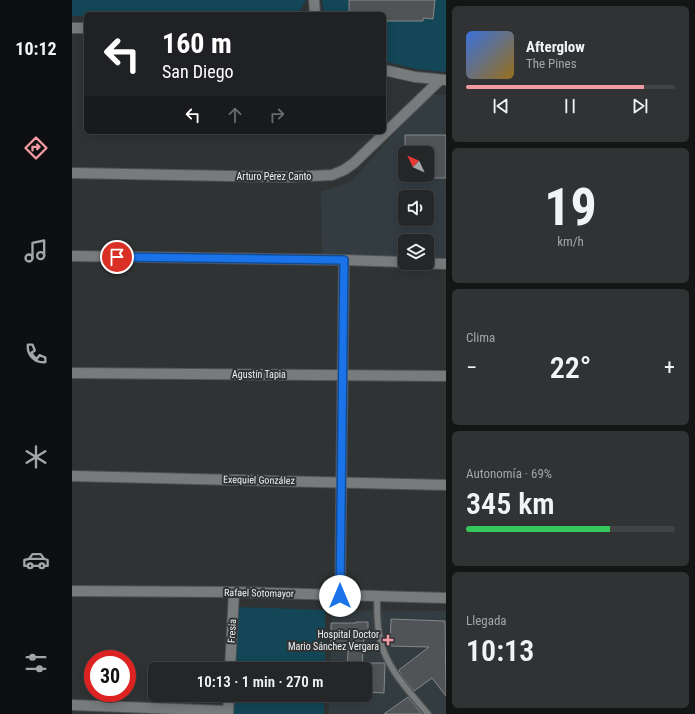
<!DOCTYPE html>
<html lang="es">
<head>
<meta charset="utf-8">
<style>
	:root { --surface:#242627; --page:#303233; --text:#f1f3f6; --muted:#a3a5a7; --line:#414344; --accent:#f49aa2 }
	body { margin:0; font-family:"Roboto Condensed",sans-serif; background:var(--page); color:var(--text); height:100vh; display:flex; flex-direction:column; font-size:15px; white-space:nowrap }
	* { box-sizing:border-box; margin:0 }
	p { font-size:13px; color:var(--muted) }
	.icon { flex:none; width:22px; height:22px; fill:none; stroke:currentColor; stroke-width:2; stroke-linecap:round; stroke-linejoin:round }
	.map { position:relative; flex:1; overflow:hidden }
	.panel { display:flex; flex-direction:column; gap:6px; padding:6px; background:#141515; width:249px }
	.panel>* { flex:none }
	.top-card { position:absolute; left:12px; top:12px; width:302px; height:122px; border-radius:6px; box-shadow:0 2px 10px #0003,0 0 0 1px var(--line); background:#202124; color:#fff; overflow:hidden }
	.needle { width:26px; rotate:314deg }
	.buttons { position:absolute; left:326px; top:146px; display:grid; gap:8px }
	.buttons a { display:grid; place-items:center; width:36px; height:36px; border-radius:6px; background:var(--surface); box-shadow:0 2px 10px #0003,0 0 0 1px var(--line); font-size:20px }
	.speed { position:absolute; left:12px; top:650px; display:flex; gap:8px; font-size:20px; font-weight:700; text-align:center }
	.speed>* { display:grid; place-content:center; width:52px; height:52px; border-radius:50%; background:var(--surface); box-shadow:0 2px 10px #0003,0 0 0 1px var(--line); line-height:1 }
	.speed .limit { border:6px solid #d22; background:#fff; color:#111 }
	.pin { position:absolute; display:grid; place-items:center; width:34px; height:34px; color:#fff; margin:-17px; border:2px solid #fff; border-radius:50%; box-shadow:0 1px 4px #0007 }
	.me { position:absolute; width:44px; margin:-22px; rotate:0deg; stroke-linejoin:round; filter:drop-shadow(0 0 3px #0008) }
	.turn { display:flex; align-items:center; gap:14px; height:84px; padding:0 12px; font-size:18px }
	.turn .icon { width:52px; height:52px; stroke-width:2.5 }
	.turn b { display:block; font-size:28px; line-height:34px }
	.lanes { display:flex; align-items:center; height:38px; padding:0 12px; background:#0003; justify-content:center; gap:20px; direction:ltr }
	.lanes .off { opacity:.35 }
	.big { font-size:30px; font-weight:600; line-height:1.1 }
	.panel .widget { flex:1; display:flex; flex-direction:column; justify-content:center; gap:6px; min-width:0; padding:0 14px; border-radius:6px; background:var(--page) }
	.panel .dial { align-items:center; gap:0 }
	.dial b { font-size:52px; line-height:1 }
	.song { display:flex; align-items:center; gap:12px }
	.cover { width:48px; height:48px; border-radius:6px; background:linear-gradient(135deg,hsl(220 70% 55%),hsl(40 70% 35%)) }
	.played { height:4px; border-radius:2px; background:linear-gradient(90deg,var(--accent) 85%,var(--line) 85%) }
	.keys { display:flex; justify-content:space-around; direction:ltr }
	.heat { display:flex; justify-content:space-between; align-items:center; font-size:22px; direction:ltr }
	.charge { height:6px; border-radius:3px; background:linear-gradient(90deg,#34c759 69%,var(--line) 0) }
	.trip { position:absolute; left:76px; top:662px; width:224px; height:40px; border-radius:6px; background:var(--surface); box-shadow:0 2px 10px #0003,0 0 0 1px var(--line); font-weight:600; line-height:40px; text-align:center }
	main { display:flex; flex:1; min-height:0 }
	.dock { display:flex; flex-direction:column; width:72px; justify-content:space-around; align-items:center; background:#0e0f10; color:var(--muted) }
	.dock .icon { width:28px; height:28px }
	.dock .current { color:var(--accent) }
	.dock b { font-size:18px; color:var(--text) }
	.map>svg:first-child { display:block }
	.built { fill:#333d41; fill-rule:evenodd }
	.green { fill:#134656 }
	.building { fill:#515456; stroke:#858889 }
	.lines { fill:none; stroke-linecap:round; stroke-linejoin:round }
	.service-casing { stroke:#505253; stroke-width:8 }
	.minor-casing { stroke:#505253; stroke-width:12 }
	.tertiary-casing { stroke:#505253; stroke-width:12 }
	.service { stroke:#787b7c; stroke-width:5.5 }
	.minor { stroke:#787b7c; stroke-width:10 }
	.tertiary { stroke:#787b7c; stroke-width:10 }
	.route-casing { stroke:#114b97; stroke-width:10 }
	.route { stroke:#1a73e8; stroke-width:7 }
	.poi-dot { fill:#f49aa2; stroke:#303334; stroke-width:1.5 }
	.labels { text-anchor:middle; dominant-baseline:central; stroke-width:4; stroke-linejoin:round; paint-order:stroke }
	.street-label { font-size:10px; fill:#eef0f1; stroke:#303334 }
	.poi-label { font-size:10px; fill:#eef0f1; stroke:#303334; text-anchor:end }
</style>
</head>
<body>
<main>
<nav class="dock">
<b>10:12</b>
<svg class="icon current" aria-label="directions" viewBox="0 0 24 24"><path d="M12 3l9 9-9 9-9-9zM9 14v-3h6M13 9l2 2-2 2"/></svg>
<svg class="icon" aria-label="music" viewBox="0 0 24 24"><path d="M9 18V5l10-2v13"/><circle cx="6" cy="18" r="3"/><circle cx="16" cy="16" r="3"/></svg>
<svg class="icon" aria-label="phone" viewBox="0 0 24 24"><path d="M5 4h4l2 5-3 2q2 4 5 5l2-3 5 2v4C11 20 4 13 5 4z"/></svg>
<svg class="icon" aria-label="climate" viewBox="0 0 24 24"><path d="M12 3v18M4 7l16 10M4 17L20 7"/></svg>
<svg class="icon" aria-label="car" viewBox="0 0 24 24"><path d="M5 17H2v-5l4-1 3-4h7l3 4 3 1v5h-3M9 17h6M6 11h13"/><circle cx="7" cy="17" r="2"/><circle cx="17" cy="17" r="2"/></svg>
<svg class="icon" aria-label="filters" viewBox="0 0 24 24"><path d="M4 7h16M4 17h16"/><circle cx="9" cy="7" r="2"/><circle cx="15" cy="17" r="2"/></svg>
</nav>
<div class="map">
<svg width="374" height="714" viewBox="0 0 374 714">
	<rect width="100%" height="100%" fill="#303334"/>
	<g class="built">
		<path d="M356,95H374V260L355,259V241H333V259L250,256L249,192L279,182ZM333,153H355V175H333ZM333,197H355V219H333Z"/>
		<polygon points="260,610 374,611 374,714 257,714 257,695 293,695 293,669 258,669"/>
	</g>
	<g class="green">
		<polygon points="0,0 234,0 226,14 14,14 14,16 0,16"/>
		<polygon points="250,0 374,0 374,72 344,69 312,61 312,14 252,14"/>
		<polygon points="164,607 253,610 253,669 161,669"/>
		<rect x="160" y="695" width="92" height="19"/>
	</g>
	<g class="building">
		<polygon points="277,0 363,0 361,19 351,18 351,21 312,21 312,14 277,14"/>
		<polygon points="333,135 374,135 374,178 355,178 355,153 333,153"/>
		<polygon points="319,619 373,621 374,696 360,678 342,691 329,675 327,670 357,647 318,646"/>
		<polygon points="284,622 296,622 296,635 292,635 290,669 275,669 276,651 259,651 259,623 284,623"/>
		<polygon points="293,663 313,663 312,693 293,692"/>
		<polygon points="336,697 350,714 312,714"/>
	</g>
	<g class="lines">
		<g class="service-casing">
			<path id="service" d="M305,597C305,609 305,622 307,634C312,666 336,690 356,714"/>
		</g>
		<g class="minor-casing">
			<g id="minor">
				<polyline points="0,173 217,177 260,175 272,170 282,163 368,80"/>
				<polyline points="0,373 374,376"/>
				<polyline points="0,476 374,485"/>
				<polyline points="0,591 162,592 374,598"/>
				<polyline points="268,596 272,260"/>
				<polyline points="158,669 162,592"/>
				<polyline points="0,705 156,711"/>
				<polyline points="156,714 157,695"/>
			</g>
		</g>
		<g class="tertiary-casing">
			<g id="tertiary">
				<polyline points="242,0 243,14"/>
				<polyline points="0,28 14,28"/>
				<polyline points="312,70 343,77 374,80"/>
				<polyline points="0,256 272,260 333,262"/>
				<polyline points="346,263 374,264"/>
			</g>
		</g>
		<use href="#service" class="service"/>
		<use href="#minor" class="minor"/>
		<use href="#tertiary" class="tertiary"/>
	</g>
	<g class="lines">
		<g class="route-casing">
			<polyline id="route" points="45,257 272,260 268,596"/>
		</g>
		<use href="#route" class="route"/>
	</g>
	<path class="poi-dot" d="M314 634h4v4h4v4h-4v4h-4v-4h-4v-4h4z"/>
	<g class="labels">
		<g class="street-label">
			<text x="202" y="176">Arturo Pérez Canto</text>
			<text x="187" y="374">Agustín Tapia</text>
			<text transform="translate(187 480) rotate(1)">Exequiel González</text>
			<text transform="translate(187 593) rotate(1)">Rafael Sotomayor</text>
			<text transform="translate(160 631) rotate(-87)">Fresia</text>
		</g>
		<g class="poi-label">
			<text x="307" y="634">Hospital Doctor<tspan x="307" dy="12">Mario Sánchez Vergara</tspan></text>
		</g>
	</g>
</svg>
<div class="buttons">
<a><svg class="needle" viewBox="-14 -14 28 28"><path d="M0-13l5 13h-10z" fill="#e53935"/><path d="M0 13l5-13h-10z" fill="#a3a5a7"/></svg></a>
<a><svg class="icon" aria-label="sound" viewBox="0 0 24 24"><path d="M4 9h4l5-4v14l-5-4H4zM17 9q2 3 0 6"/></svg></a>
<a><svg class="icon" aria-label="layers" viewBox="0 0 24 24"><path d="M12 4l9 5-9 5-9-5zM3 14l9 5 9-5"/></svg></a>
</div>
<div class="speed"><div class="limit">30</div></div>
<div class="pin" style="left:45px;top:257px;background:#d93025"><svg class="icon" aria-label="arrive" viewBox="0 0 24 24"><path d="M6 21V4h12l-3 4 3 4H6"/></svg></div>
<svg class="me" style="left:268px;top:596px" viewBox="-20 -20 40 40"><circle r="19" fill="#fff"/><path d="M0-13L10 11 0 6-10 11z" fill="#1a73e8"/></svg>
<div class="trip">10:13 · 1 min · 270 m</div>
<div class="top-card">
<div class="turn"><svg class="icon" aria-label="left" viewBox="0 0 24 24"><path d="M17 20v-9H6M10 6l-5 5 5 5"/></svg><div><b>160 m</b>San Diego</div></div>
<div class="lanes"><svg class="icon" aria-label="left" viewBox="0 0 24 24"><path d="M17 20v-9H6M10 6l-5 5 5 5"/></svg><svg class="icon off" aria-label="ahead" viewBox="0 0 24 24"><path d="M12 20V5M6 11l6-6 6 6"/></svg><svg class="icon off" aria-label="right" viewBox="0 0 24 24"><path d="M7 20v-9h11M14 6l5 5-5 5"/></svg></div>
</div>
</div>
<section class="panel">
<div class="widget">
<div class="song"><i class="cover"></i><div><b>Afterglow</b><p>The Pines</p></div></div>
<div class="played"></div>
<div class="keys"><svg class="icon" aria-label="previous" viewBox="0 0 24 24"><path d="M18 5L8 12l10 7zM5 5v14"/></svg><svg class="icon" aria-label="pause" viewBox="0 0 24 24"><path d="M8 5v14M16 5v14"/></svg><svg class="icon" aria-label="next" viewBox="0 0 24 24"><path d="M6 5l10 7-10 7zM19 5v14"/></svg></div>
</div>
<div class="widget dial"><b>19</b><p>km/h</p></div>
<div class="widget"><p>Clima</p>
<div class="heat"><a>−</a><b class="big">22°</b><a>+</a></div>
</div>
<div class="widget"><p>Autonomía · 69%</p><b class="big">345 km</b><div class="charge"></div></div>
<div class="widget"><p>Llegada</p><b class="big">10:13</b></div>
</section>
</main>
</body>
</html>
